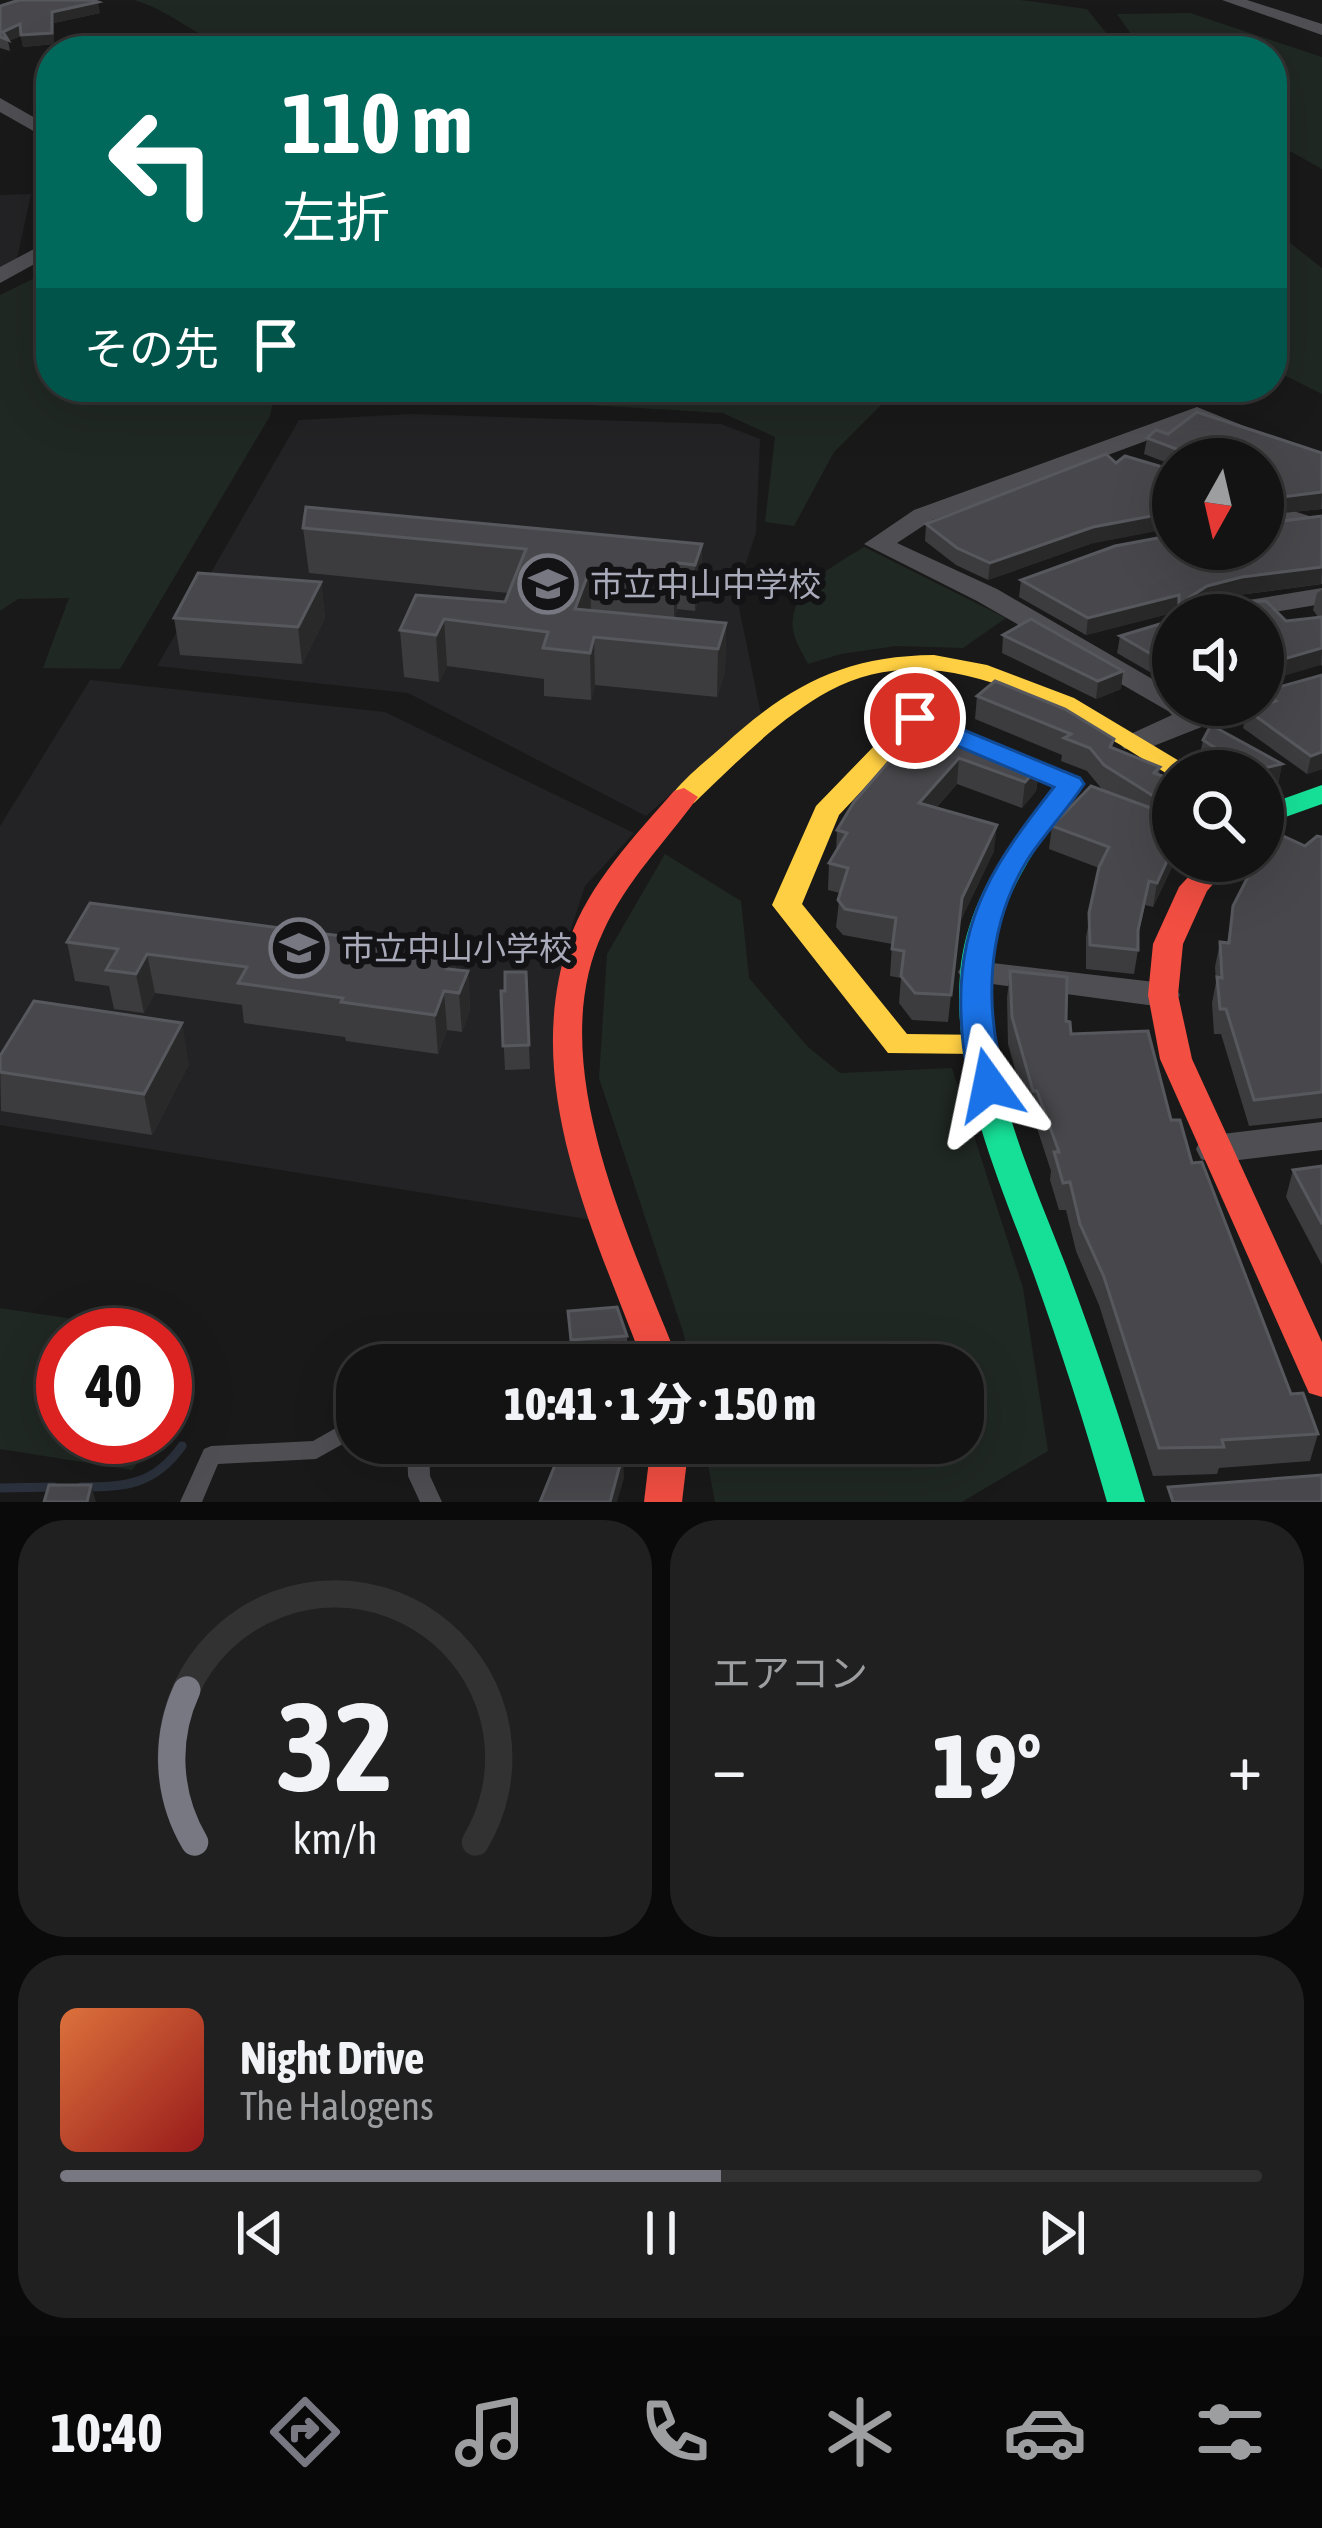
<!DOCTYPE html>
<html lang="ja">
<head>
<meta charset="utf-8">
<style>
	:root { --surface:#131313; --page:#202021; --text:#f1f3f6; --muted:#9d9ea0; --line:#323233; --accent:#777882 }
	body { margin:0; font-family:"Asap Condensed","Noto Sans JP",sans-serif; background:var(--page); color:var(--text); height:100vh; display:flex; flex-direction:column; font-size:45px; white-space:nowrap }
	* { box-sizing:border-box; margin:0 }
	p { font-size:39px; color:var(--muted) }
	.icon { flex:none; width:66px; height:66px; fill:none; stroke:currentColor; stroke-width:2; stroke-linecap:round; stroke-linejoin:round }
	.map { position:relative; height:1502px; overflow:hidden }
	.side { display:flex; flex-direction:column; gap:18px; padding:18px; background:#0a0a0a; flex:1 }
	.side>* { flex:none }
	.top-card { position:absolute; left:36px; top:36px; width:1251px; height:366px; border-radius:48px; box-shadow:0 12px 48px #0002,0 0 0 3px var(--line); background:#00695c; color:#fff; overflow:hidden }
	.needle { width:78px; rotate:188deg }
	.buttons { position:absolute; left:1152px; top:438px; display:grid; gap:24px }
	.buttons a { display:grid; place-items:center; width:132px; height:132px; border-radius:50%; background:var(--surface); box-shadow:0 12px 48px #0002,0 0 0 3px var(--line); font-size:60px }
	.speed { position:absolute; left:36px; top:1308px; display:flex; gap:24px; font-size:60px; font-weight:700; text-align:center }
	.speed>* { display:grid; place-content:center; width:156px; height:156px; border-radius:50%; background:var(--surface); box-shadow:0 12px 48px #0002,0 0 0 3px var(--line); line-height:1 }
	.speed .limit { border:18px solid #d22; background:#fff; color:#111 }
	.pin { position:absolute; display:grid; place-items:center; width:102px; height:102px; color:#fff; margin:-51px; border:6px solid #fff; border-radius:50%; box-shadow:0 3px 12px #0007 }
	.me { position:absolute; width:132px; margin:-66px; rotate:348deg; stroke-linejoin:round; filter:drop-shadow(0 0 9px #0008) }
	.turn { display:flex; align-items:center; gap:42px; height:252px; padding:0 48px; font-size:54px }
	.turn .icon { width:156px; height:156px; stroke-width:2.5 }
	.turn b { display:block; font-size:84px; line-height:102px }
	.then { display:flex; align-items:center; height:114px; padding:0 48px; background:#0003; gap:24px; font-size:45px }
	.big { font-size:90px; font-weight:800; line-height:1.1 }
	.side .widget { flex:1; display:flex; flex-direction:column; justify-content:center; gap:18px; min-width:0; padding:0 42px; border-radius:48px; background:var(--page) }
	.side .dial { align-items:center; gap:0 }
	.dial svg { height:312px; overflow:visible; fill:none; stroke:var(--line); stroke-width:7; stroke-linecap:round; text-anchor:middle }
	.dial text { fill:var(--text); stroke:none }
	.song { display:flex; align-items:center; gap:36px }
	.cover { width:144px; height:144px; border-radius:18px; background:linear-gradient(135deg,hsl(20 70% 55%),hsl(0 70% 35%)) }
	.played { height:12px; border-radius:6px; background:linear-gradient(90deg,var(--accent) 55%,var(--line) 55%) }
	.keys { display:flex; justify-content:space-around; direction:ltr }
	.heat { display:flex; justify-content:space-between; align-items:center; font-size:66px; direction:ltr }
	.side .tiles { flex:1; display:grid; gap:18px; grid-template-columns:1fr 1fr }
	.widget:last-child { grid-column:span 2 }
	.trip { position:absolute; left:336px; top:1344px; width:648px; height:120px; border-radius:48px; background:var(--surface); box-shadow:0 12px 48px #0002,0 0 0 3px var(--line); font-weight:800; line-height:120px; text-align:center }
	.tabs { display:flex; height:192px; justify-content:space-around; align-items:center; background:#080808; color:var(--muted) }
	.tabs .icon { width:84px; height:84px }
	.tabs .selected { color:var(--accent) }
	.tabs b { font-size:54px; color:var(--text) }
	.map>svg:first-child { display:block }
	.built { fill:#232325 }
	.green { fill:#202823 }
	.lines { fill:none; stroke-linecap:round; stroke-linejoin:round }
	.stream { stroke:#2b313c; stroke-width:9 }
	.lane { fill:#4f4e53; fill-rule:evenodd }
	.street { fill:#4f4e53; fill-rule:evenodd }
	.fast { fill:#16e098; fill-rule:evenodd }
	.slow { fill:#ffcf43; fill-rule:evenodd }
	.jam { fill:#f24e42; fill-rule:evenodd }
	.wall { fill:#3c3c3e }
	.shaded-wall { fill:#29292a }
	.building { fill:#48484c; stroke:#57585d; stroke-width:3 }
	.route { fill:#1a73e8; stroke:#114b97; stroke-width:3 }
	.labels { text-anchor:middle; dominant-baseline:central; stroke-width:12; stroke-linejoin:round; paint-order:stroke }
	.poi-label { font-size:33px; fill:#a9abba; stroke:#131315; text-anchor:start }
</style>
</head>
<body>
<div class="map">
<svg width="1322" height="1502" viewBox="0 0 1322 1502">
	<rect width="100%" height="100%" fill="#191919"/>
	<g class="built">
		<polygon points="31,194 17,259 0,268 0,195"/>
		<polygon points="411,414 721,424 760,439 756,533 736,593 761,714 646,816 408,693 157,666 299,420"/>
		<polygon points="90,680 385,712 634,833 585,886 564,950 592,1220 0,1125 0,826"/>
	</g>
	<g class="green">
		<path d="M134,0H1021L1087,9L1119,49L1140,47L1117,14L1190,13L1322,57V169L1272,141V51H353C313,36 283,58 243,51C202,43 173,11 134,0Z"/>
		<polygon points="1272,229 1322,268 1322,394 1272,369"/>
		<polygon points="51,270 51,387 276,387 270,416 120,669 43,668 69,598 18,599 0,611 0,295"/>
		<polygon points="420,387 934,387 891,395 834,452 794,526 765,522 775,437 723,413 420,395"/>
		<path d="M864,547L1006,618L963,648L896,646L841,654L808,664C803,654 794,640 793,629C789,588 835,565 864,547Z"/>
		<polygon points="665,854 741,901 749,978 807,1046 840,1073 952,1068 1023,1288 1048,1451 962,1502 715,1502 704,1443 963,1443 963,1365 690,1365 684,1335 599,1078 607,954"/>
		<polygon points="0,1308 173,1334 172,1422 165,1430 165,1335 63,1335 63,1437 159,1437 132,1470 0,1449"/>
	</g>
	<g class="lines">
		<g class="stream">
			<path d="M81,1487C126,1487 154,1485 182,1446"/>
			<polyline points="0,1488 54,1487"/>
		</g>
		<g class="lane">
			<polygon points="357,1416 357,1436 316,1459 218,1464 202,1502 180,1502 204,1449 211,1446 313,1441"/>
			<polygon points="407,1443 429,1443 430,1476 442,1502 420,1502 408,1476"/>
		</g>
		<g class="street">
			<polygon points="1222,0 1247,0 1322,24 1322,35"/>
			<polygon points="0,98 51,127 51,141 0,112"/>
			<polygon points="51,240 51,255 0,283 0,267"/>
			<polygon points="1197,407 1244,426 1232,433 1197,422 932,520 897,543 997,589 1173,691 1173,705 1247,705 1242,711 1146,749 1124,749 1120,743 1124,737 1172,715 1168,711 977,601 864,544 914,510"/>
			<polygon points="1263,501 1312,517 1316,523 1303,531 1263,518"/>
			<polygon points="1322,588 1322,604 1256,615 1192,615 1206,607"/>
			<polygon points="975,961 1163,983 1175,987 1180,995 1175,1003 1163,1007 963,980 958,972 963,964"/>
			<polygon points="1322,1122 1322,1150 1214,1163 1201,1159 1196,1149 1201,1139 1214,1135"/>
		</g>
		<g class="fast">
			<polygon points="1322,785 1322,804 1263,825 1263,806"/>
			<path d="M1029,829L1043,838C1016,879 993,923 990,974C984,1075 1030,1173 1066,1266C1095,1344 1122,1422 1145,1502H1107C1085,1425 1061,1350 1034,1275C999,1179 952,1078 960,974C964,921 989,874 1019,832Z"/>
		</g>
		<g class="slow">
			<path d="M934,655L987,665L1074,698L1196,771H1173L1172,777C1075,717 945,628 829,691C778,719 736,763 694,803L684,806L670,797C685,777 706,761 724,745C790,685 844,656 934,655Z"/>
			<polygon points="915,711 1080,778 1084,784 1039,844 1019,844 1015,838 1053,787 919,730 839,815 802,904 907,1034 989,1035 994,1043 989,1051 978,1054 888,1053 772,905 816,806 906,713"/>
		</g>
		<g class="jam">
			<path d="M684,788L698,797C664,844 628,878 603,932C541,1063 632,1242 680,1365H644C594,1231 520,1085 569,941C589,883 635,836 674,791Z"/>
			<polygon points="1203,861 1233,861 1207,891 1183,944 1178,995 1192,1059 1322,1342 1322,1397 1309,1393 1304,1382 1160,1059 1148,995 1153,944 1179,887"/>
			<polygon points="651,1443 689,1443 682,1502 644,1502"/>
		</g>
	</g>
	<g class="wall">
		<polygon points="0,6 100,13 54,23 54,44 23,47 21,36 8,41 10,51 0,48"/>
		<polygon points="1168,434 1322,453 1322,509 1263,515 1263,459 1173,459 1173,465 1144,454 1147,438"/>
		<polygon points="1322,516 1322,584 1239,595 1209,602 1286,621 1318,617 1313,610 1317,593 1322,590 1322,666 1263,615 1176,615 1176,612 1086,635 1019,597 1021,580 1267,523"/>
		<polygon points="926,524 1090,544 988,580 956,565 925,541"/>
		<polygon points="303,528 702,544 701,590 695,611 677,609 675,618 726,623 725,671 717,697 595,685 591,700 544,696 544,679 447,666 439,682 404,677 400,630 505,602 508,593 309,573"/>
		<polygon points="321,582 325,618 302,664 180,655 174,618"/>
		<polygon points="1173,620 1173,677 1165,672 1155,675 1117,653 1120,636"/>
		<polygon points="1003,635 1123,671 1121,689 1096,699 1002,653"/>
		<polygon points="1322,675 1322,769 1307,774 1243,728 1247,710 1258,706 1256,705 1263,705 1263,687 1268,690"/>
		<polygon points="977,696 1114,739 1112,748 1160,767 1159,775 1173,861 1175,861 1153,907 1145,905 1138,937 1138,950 1134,974 1086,969 1086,937 1099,868 1049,849 1052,826 1108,793 1101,788 1087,771 1061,761 1062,755 975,719"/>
		<polygon points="925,720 1040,765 1036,791 1022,808 957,784 936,808 994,851 959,924 948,1022 912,1020 899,1003 901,978 890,976 892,944 843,935 836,927 840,893 828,890 829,863 836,852 837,830"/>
		<polygon points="1211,725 1282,764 1278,784 1263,788 1263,771 1217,771 1199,760 1203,740"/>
		<polygon points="1322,837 1322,1118 1249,1126 1221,1034 1214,1034 1212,1003 1216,982 1215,967 1220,942 1227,943 1233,906 1305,846"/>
		<polygon points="67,942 455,951 456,970 468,971 470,1010 462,1032 447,1030 438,1054 346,1041 345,1037 244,1023 242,1005 155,993 144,1013 114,1009 109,986 75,981"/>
		<polygon points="1010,971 1066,1021 1071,1034 1171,1120 1192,1163 1291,1394 1318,1434 1310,1461 1219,1468 1217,1474 1153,1476 1099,1305 1076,1251 1066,1210 1059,1210 1050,1180 1051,1171 1034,1119 1029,1119 1008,1044 1007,998"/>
		<polygon points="526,972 530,1069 505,1070 501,991 505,991"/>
		<polygon points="0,1056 189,1064 152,1135 1,1111"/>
		<polygon points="1322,1166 1322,1265 1286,1197 1293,1170"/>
		<polygon points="568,1311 627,1336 628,1363 571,1365"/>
		<polygon points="434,1443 486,1443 484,1458 435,1458"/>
	</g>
	<g class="shaded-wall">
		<polygon points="98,2 100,13 54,23 54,44 23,47 21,36 8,41 3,32 52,12"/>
		<polygon points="1322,492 1321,509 1263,515 1263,502 1266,499"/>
		<polygon points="1173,512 1173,528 1090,544 988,580 990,563 1093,527"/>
		<polygon points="702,544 701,590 695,611 695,565"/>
		<polygon points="678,563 677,609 674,623 674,577"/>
		<polygon points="1322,567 1321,584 1239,595 1204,603 1188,614 1190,597 1207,586 1242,577"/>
		<polygon points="590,569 591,616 575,609"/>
		<polygon points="321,582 325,618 302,664 298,627"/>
		<polygon points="1179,595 1176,612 1086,635 1088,618"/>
		<polygon points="444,619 447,666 439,682 436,635"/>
		<polygon points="726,623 725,671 717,697 718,649"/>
		<polygon points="594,637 595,685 591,700 590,653"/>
		<polygon points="1322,648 1321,665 1263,682 1263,665"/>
		<polygon points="1168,654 1165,672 1155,675 1158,658"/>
		<polygon points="1123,671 1121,689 1096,699 1098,681"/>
		<polygon points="1322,752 1322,769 1307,774 1311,756"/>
		<polygon points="959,758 957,784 917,829 919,803"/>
		<polygon points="1282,764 1278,784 1263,788 1263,771 1257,771"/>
		<polygon points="1040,765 1036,791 1022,808 1025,782"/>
		<polygon points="997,825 994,851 959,924 948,1022 962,898"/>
		<polygon points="1173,848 1173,861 1175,861 1153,907 1157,883"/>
		<polygon points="455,951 458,990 447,969"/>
		<polygon points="147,954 155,993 144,1013 136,974"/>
		<polygon points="468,971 470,1010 462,1032 459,993"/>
		<polygon points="444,991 447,1030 438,1054 435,1015"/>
		<polygon points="182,1023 189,1064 152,1135 144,1094"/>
		<polygon points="623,1454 624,1478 617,1502 610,1502"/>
		<polygon points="91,1485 96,1502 87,1502"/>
	</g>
	<g class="building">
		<polygon points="19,0 92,0 98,2 52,12 52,33 21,35 20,24 3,32 8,40 0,37 0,6"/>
		<polygon points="1197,412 1322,453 1322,492 1266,499 1263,502 1263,459 1179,459 1179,450 1147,438 1156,430 1168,434"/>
		<polygon points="1106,454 1116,463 1125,456 1173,470 1173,512 1093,527 990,563 957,548 926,524"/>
		<polygon points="306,507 702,544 695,565 678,563 674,577 590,569 575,609 726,623 718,649 594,637 590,653 543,648 548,632 444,619 436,635 400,630 416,595 505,602 526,549 303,528"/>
		<polygon points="1322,516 1322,567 1242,577 1207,586 1190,597 1195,602 1266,601 1286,621 1322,617 1322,648 1263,665 1263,615 1179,615 1179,595 1088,618 1021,580 1115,546 1173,535 1173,549 1263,549 1263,520 1267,523"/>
		<polygon points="198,573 321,582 298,627 174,618"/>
		<polygon points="1031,619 1123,671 1098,681 1003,635"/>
		<polygon points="1173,620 1173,658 1168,654 1158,658 1120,636"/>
		<polygon points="1322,675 1322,752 1311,756 1247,710 1276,701 1263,690 1263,687 1268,690"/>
		<polygon points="995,681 1065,709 1114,739 1110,747 1160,767 1154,773 1173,780 1173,848 1157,883 1149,881 1138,930 1138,950 1090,945 1089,913 1099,867 1109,847 1052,826 1091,786 1159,811 1163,802 1104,765 1090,748 1064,738 1071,734 977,696"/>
		<polygon points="925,720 1040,765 1025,782 959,758 919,803 997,825 962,898 951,995 915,993 901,976 904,951 892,949 896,918 845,909 838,900 848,868 829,863 847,833 837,830 854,802"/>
		<polygon points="1211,725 1282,764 1251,771 1203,740"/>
		<polygon points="1279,834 1305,846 1317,836 1322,837 1322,1092 1254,1100 1226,1009 1220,1009 1217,977 1222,978 1220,942 1229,943 1233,906 1256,861 1263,861 1263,850"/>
		<polygon points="90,903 455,951 447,969 468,971 459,993 444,991 435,1015 341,1002 343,998 238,983 247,967 147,954 136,974 106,970 118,949 67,942"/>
		<polygon points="1010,971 1067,977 1066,1021 1070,1022 1071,1034 1148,1031 1171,1120 1180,1120 1192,1163 1202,1162 1291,1394 1303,1393 1318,1434 1222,1440 1224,1447 1159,1448 1104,1277 1080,1224 1070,1182 1063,1183 1054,1152 1059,1152 1037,1091 1033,1091 1012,1017"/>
		<polygon points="505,972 526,972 529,1045 503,1046 501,991 505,991"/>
		<polygon points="34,1001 182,1023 144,1094 0,1072 0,1056"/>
		<polygon points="1322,1166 1322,1224 1293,1170"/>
		<polygon points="617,1307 627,1336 571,1340 568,1311"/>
		<polygon points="564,1443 572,1443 623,1454 610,1502 540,1502"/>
		<polygon points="1322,1475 1322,1502 1173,1502 1168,1487"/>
		<polygon points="49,1485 91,1485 87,1502 44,1502"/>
	</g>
	<path class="route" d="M915,710L1080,778L1084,784C1067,810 1045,833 1028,859C985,928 984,1010 1006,1085L1001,1094H978C964,1070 962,1040 961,1013C957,916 997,860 1054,787L906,724L902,718L906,713Z"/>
	<defs>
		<g id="school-ring" transform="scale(3)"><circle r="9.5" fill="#131315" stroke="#777882" stroke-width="1.5"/><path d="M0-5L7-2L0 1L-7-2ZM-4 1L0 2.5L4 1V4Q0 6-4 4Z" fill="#777882"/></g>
	</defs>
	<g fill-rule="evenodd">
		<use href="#school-ring" x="548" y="584"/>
		<use href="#school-ring" x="299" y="948"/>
	</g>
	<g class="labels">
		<g class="poi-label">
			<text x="590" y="584">市立中山中学校</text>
			<text x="341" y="948">市立中山小学校</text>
		</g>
	</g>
</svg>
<div class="buttons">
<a><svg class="needle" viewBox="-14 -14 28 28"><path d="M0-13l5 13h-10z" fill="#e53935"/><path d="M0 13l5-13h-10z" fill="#9d9ea0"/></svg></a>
<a><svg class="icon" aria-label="sound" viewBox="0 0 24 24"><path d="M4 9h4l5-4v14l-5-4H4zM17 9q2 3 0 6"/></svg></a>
<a><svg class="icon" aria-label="search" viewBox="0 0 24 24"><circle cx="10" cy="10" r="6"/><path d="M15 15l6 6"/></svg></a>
</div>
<div class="speed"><div class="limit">40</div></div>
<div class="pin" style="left:915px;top:718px;background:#d93025"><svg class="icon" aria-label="arrive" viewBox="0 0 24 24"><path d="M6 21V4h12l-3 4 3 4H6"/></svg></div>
<svg class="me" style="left:989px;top:1085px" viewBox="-20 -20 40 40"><path d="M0-17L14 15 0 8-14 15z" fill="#1a73e8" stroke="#fff" stroke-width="4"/></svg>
<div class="trip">10:41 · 1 分 · 150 m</div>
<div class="top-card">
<div class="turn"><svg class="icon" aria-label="left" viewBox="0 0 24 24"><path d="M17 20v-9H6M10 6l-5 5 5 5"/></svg><div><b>110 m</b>左折</div></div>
<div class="then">その先<svg class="icon" aria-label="arrive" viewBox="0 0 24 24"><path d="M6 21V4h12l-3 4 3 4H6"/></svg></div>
</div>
</div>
<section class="side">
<div class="tiles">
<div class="widget dial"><svg viewBox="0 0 100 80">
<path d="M14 69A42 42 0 1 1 86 69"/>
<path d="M14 69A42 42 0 0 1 12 30" stroke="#777882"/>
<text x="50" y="56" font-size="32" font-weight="700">32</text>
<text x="50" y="72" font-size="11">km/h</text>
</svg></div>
<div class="widget"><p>エアコン</p>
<div class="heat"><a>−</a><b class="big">19°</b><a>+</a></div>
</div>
<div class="widget">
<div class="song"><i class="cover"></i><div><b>Night Drive</b><p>The Halogens</p></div></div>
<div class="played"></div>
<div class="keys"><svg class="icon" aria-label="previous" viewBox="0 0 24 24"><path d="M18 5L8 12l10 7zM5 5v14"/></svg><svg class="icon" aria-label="pause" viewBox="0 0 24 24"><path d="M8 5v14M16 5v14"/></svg><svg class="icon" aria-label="next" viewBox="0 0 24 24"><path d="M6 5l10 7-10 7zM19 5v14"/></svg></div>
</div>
</div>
</section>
<nav class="tabs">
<b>10:40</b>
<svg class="icon selected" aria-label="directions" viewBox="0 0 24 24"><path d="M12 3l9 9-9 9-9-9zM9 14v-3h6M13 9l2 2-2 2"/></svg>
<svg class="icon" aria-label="music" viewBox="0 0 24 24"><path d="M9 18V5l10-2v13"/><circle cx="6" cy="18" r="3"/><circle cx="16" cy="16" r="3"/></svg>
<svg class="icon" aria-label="phone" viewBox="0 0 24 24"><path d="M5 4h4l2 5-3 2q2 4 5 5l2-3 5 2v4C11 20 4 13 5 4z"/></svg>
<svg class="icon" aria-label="climate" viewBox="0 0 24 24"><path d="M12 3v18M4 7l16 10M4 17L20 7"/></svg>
<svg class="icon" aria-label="car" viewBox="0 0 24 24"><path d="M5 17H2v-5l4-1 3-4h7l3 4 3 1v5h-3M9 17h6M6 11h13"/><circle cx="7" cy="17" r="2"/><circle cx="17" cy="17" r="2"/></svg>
<svg class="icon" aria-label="filters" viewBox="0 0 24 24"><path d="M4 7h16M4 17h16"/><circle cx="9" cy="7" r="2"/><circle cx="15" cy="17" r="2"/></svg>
</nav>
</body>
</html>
